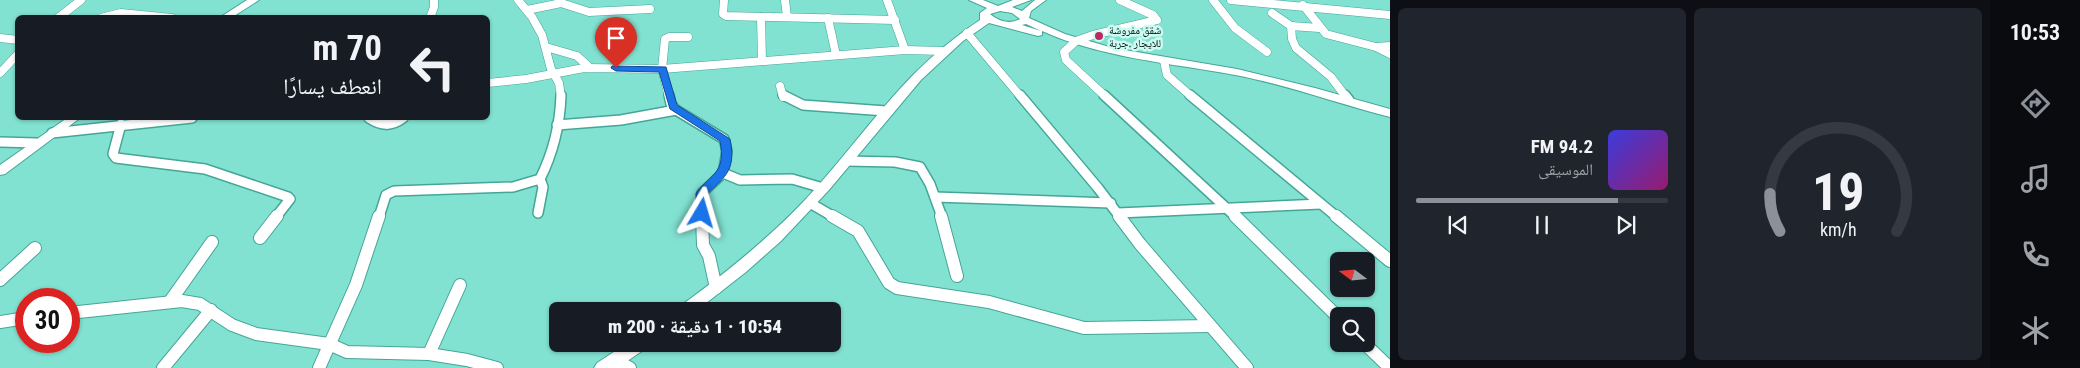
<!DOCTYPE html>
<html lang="ar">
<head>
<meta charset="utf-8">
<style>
	:root { --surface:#171b24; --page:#20242c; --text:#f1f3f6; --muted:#9ea1a6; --line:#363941; --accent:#8c9099 }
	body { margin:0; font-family:"Roboto Condensed","Noto Naskh Arabic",sans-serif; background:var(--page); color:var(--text); direction:rtl; height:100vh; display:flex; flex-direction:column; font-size:19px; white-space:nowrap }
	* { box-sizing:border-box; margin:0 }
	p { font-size:16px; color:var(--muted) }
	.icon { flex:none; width:28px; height:28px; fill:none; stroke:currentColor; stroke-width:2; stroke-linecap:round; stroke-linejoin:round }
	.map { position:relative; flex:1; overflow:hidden; direction:ltr }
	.sheet { display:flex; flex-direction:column; gap:8px; padding:8px; background:#0d0f14; width:600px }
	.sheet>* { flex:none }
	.hud { position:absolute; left:15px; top:15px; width:475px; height:105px; border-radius:8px; box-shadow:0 1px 4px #0004; direction:rtl; background:#171b24; color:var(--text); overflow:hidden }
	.needle { width:32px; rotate:286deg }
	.fabs { position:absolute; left:1330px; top:252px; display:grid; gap:10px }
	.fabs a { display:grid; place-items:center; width:45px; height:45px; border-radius:8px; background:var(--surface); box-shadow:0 1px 4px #0004; font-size:25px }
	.speed { position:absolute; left:15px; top:288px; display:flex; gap:10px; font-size:25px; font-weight:700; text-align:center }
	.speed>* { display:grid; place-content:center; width:65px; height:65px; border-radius:50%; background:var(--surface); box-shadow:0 1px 4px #0004; line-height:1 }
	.speed .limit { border:8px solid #d22; background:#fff; color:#111 }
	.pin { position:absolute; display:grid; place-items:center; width:42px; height:42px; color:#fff; margin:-51px -21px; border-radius:50% 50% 50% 0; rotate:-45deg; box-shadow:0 0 5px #0007 }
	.pin .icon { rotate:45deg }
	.me { position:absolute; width:55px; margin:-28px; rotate:7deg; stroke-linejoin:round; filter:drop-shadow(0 0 4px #0008) }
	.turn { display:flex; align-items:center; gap:18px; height:105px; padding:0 25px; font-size:22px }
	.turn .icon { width:65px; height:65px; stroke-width:2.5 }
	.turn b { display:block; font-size:35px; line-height:42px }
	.sheet .card { flex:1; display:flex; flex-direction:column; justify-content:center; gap:8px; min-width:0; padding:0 18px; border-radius:8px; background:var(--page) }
	.sheet .dial { align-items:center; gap:0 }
	.dial svg { height:130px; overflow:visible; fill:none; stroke:var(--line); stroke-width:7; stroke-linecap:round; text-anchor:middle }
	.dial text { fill:var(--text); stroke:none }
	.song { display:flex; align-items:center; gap:15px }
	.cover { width:60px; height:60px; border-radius:8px; background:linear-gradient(135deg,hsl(240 70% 55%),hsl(320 70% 35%)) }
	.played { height:5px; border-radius:2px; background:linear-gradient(90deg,var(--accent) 80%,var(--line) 80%) }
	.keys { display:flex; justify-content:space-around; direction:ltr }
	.sheet .tiles { flex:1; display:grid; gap:8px; grid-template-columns:repeat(2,1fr) }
	.trip { position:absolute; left:549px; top:302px; width:292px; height:50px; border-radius:8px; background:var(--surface); box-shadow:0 1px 4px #0004; font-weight:800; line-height:50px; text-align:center; direction:rtl }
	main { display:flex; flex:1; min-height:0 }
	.menu { display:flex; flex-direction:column; width:90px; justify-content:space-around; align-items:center; background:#090b0e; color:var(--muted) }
	.menu .icon { width:35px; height:35px }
	.menu .active { color:var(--accent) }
	.menu b { font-size:22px; color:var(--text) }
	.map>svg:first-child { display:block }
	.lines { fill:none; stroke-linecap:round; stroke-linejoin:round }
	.street-far2-casing { stroke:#44a698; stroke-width:9 }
	.street-far1-casing { stroke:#44a698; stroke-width:12 }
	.street-casing { stroke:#44a698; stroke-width:14 }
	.secondary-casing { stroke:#44a698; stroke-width:2 }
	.street-far2 { stroke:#fff; stroke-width:8 }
	.street-far1 { stroke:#fff; stroke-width:9 }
	.street { stroke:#fff; stroke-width:12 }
	.secondary { fill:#fff; fill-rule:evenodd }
	.route { fill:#1a73e8; stroke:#114b97 }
	.poi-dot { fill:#b72b63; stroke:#cdfaf1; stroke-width:2 }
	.labels { text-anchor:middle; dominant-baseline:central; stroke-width:5; stroke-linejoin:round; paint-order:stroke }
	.far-poi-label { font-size:11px; fill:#001612; stroke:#cdfaf1; text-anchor:start }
</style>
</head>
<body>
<main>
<nav class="menu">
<b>10:53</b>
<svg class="icon active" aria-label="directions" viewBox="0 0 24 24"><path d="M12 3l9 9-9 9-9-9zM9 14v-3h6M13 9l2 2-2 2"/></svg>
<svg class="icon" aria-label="music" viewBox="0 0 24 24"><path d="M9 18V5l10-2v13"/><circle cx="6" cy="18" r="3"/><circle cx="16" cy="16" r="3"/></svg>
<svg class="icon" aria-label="phone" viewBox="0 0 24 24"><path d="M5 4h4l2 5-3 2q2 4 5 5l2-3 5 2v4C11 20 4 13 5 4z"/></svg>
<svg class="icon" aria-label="climate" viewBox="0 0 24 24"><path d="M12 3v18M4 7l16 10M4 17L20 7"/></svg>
</nav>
<section class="sheet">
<div class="tiles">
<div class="card dial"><svg viewBox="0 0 100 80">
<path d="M14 69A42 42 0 1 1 86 69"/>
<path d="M14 69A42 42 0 0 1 8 46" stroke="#8c9099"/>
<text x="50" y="56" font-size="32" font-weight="700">19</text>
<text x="50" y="72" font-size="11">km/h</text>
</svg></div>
<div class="card">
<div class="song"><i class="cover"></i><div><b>94.2 FM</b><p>الموسيقى</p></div></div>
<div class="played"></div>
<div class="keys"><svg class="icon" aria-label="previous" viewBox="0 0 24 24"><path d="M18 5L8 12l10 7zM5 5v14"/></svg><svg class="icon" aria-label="pause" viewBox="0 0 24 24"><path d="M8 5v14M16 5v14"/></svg><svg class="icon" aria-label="next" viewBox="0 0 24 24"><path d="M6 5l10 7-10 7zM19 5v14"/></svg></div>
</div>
</div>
</section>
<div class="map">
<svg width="1390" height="368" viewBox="0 0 1390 368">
	<rect width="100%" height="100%" fill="#82e2d2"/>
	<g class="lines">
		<g class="street-far2-casing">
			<g id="street-far2">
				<polyline points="518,0 532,17 542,35 551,69 559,83 561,97"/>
				<polyline points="724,0 723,14 726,16 895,20"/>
				<polyline points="785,0 787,17"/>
				<polyline points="887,0 905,50"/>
				<polyline points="1213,0 1235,28 1267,52"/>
				<polyline points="1231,0 1390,15"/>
				<polyline points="1303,5 1326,34 1376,47"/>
				<polyline points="527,10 561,3 589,12 650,9"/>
				<polyline points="1272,13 1291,26 1292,39 1296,48 1331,77 1346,97"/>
				<polyline points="761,17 762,61"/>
				<polyline points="58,18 81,0"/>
				<polyline points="101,18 121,13 172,18"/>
				<polyline points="430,18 434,7 434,0"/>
				<polyline points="828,18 836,55"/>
				<polyline points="1291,26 1319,28"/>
				<polyline points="967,33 1021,97"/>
				<polyline points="0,38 18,40"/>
				<polyline points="1390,46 1376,47 1390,54"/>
				<polyline points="546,47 577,56 590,68"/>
				<polyline points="1164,61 1167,75 1192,97"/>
				<polyline points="0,73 18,54"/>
				<polyline points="488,83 526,79 584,68 662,69 905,50 943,51"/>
				<polyline points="780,86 783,97"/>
				<polyline points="669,97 662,69 665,39 669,37 688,37"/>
				<polyline points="1106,97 1066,60 1064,52 1076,41 1093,35 1157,20 1153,15 1120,0"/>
			</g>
		</g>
		<g class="street-far1-casing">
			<g id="street-far1">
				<polyline points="669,95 671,104 676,110 724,139 727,151 723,173 740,180 792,179 823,188"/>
				<polyline points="783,95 803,105 886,111"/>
				<polyline points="1020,95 1098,188 1120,217"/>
				<polyline points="1104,95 1236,217"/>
				<polyline points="1190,95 1337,217"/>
				<polyline points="1345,95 1349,100"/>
				<path d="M369,118C381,126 391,127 403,118"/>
				<polyline points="121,124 113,154 116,158 205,169 288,197 290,199 276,217"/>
				<polyline points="557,125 621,120 676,110"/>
				<polyline points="52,133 192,118"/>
				<polyline points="0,142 36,143"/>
				<polyline points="846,161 895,162 920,167 930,184 942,217"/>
				<polyline points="935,197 1111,203"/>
				<polyline points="810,203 834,217"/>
				<polyline points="538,213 543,187 540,179"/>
				<polyline points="1118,213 1321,204"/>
				<path d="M379,217L386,195L394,191L513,187L540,179C553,153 560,125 561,95"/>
				<polyline points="702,217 702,193 723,173"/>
			</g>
		</g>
		<g class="street-casing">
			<g id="street">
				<polyline points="702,216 703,245 709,256 716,288"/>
				<polyline points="832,216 858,231 889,283 897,288 989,302 1084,328 1210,326"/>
				<polyline points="941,216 957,276"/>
				<polyline points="1119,216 1140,244 1247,368"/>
				<polyline points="1235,216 1339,318"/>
				<polyline points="1336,216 1390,261"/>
				<polyline points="260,238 277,216"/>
				<polyline points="0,280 35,248"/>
				<polyline points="171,300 212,242"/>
				<polyline points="69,313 182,301 200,304 232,325 256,334 329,344 347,352 429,354 467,360 497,368"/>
				<polyline points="0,322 26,318"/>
				<polyline points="1365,344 1390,368"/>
				<polyline points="429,354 460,285"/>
				<polyline points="615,360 630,368"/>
				<polyline points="163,368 211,310"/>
				<polyline points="319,368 356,285 379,216"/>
			</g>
		</g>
		<g class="secondary-casing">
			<g id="secondary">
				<polygon points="247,0 259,0 231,18 219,18"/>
				<path d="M969,0H983L998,6L1013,0H1031L1012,7L1022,11L1035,0H1046L1031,11L1029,18L1065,34L1113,48L1237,69L1315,88L1390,109V117C1338,104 1288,85 1235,75C1170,63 1102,58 1042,31V35L1038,36L989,23L963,41L921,80L829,190L781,241L746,272L696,311H677L679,307C723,275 766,241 804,201C842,161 874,115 913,75C934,54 956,36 980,20V13L987,8ZM1000,11L1012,13L1020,19C1009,25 999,21 990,14ZM1026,24L1041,31L1022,25Z"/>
				<polygon points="67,118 80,118 5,174 0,175 0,165"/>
				<polygon points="626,344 648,344 645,349 617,368 594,368 597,363"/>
			</g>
		</g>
		<use href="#street-far2" class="street-far2"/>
		<use href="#street-far1" class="street-far1"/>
		<use href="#street" class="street"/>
		<use href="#secondary" class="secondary"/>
	</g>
	<path class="route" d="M612,66L666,67L677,105L730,139C736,168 727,176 707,194L708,213L706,216L702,217L696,213V193C712,173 726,173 720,141L670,109L659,72L616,71L611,68Z"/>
	<circle class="poi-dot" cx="1099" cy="36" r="5"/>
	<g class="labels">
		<g class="far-poi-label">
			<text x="1109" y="30">شقق مفروشة<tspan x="1109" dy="13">للايجار .جربة</tspan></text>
		</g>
	</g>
</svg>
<div class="fabs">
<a><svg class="needle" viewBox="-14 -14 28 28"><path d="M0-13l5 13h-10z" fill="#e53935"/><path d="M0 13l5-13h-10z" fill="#9ea1a6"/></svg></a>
<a><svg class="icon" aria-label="search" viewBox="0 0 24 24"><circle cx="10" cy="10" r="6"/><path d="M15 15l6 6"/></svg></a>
</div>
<div class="speed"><div class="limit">30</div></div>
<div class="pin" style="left:616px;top:68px;background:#d93025"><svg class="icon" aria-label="arrive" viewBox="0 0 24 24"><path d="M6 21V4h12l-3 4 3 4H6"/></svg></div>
<svg class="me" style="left:702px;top:213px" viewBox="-20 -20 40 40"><path d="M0-17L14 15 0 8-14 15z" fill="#1a73e8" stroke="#fff" stroke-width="4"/></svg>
<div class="trip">10:54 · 1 دقيقة · 200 m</div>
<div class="hud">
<div class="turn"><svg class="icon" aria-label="left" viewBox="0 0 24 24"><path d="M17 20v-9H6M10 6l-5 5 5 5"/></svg><div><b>70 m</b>انعطف يسارًا</div></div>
</div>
</div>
</main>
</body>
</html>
